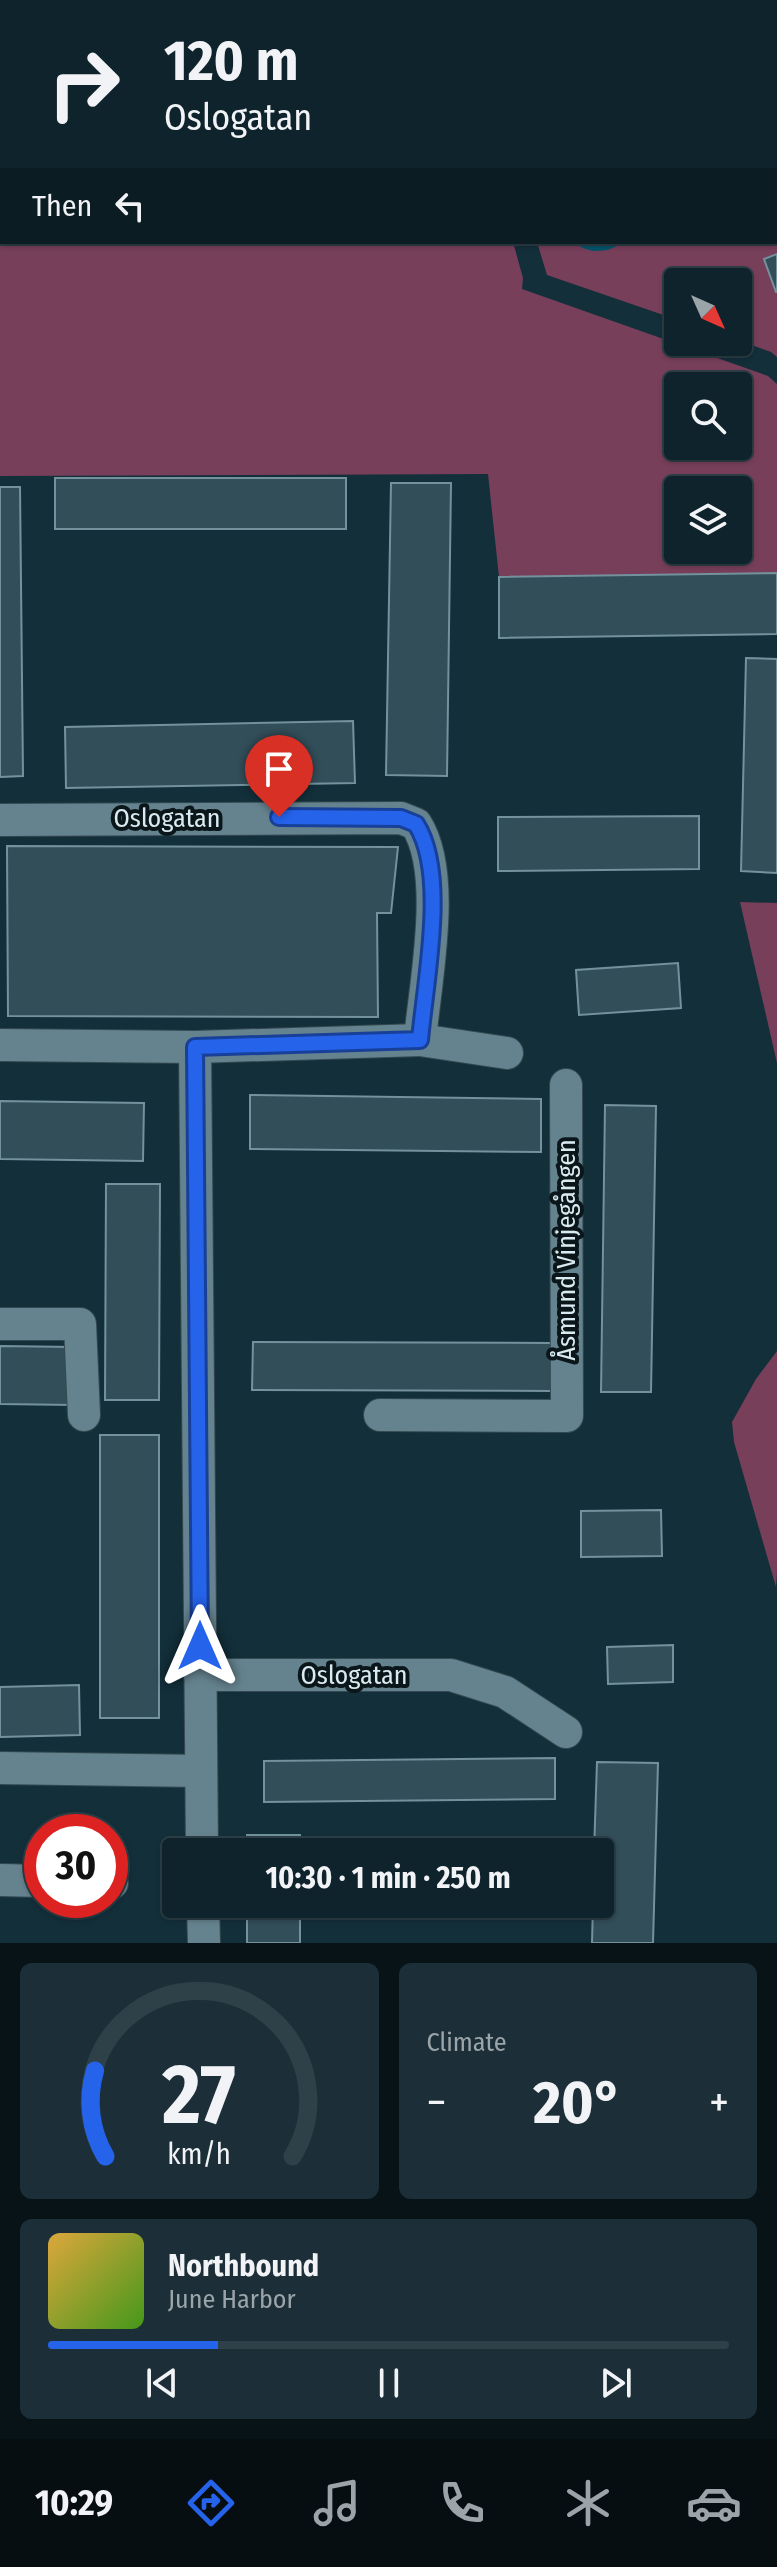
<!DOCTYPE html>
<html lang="en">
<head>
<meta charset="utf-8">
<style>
	:root { --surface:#0e232c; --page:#1c2f38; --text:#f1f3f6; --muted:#9ba4a9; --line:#2e4048; --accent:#2563eb }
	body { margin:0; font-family:"Fira Sans Condensed",sans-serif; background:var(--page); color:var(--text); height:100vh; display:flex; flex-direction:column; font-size:30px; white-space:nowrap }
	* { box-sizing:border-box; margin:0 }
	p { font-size:26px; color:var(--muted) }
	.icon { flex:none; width:44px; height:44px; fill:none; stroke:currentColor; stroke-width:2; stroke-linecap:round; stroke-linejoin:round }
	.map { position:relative; height:1943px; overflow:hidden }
	.drawer { display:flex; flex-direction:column; gap:20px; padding:20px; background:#081318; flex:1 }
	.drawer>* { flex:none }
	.banner { position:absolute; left:0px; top:0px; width:778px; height:244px; box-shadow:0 2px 6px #0004,0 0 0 2px var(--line); background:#0e232c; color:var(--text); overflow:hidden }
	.needle { width:52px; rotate:135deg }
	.buttons { position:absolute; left:664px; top:268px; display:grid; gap:16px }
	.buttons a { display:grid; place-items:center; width:88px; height:88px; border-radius:8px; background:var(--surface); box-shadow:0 2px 6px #0004,0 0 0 2px var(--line); font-size:40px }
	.speed { position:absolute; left:24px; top:1814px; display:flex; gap:16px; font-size:40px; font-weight:700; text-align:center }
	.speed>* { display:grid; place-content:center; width:104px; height:104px; border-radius:50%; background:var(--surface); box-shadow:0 2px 6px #0004,0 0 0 2px var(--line); line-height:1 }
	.speed .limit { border:12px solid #d22; background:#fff; color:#111 }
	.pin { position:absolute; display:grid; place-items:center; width:68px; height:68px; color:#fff; margin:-82px -34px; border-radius:50% 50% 50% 0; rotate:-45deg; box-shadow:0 0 8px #0007 }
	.pin .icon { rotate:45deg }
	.me { position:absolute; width:88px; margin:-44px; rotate:0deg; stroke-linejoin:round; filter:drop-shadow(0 0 6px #0008) }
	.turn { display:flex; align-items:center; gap:28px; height:168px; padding:0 32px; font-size:36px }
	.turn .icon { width:104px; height:104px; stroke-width:2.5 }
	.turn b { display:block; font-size:56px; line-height:68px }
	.then { display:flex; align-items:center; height:76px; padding:0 32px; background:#0003; gap:16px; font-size:30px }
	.big { font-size:60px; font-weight:700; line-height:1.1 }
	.drawer .widget { flex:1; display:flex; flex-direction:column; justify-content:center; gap:12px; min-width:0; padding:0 28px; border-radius:12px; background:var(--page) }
	.drawer .dial { align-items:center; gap:0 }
	.dial svg { height:208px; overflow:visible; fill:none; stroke:var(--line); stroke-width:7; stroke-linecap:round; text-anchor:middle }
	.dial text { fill:var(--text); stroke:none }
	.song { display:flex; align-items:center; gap:24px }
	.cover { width:96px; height:96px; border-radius:12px; background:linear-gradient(135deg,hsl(40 70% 55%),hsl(100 70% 35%)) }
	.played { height:8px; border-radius:4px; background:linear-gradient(90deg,var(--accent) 25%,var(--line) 25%) }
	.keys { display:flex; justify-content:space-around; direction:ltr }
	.heat { display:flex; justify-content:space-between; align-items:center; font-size:44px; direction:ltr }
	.drawer .tiles { flex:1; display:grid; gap:20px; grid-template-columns:1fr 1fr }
	.widget:last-child { grid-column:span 2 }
	.trip { position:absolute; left:162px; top:1838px; width:452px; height:80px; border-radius:8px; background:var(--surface); box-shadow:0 2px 6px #0004,0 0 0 2px var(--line); font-weight:700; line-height:80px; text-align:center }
	.tab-bar { display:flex; height:128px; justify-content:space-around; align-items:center; background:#060e12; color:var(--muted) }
	.tab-bar .icon { width:56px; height:56px }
	.tab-bar .on { color:var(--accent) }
	.tab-bar b { font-size:36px; color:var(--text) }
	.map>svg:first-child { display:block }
	.green { fill:#783f5a; fill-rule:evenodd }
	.water { fill:#05546b }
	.building { fill:#324e59; stroke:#73929e; stroke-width:2 }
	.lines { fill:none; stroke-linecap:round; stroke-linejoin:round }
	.minor-casing { stroke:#344a52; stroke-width:34 }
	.minor { stroke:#65838e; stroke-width:32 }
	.route-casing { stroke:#184099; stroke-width:20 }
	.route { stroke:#2563eb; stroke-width:14 }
	.labels { text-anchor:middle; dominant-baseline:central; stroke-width:8; stroke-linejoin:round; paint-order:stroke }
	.street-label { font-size:26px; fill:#daeaf1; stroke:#0a161a }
</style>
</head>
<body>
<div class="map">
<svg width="777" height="1943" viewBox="0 0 777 1943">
	<rect width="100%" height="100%" fill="#132f3a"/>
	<g class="green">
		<polygon points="552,0 777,0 777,357 771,352 738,340 738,282 678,282 678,320 547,275 537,242 776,242 776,2 548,2"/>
		<path d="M0,26L2,242H513L523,278L522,289L768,376L777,384V573L499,577L488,474L0,476ZM678,386H738V446H678ZM678,490H738V550H678Z"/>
		<polygon points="740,902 777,903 777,1063"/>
		<polygon points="777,1351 777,1572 776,1587 734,1442 732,1422 756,1379"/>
	</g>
	<path class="water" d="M573,242H624C608,253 589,255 573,242Z"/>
	<g class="building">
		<polygon points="777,254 777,292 776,292 764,259"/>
		<rect x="55" y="478" width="291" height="51"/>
		<polygon points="391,483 451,483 447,776 386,775"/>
		<polygon points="0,487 20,487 23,776 0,777"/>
		<polygon points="777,573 777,634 499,638 499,577"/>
		<polygon points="746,658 777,659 777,873 741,871"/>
		<polygon points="353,721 355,783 66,788 65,727"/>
		<polygon points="699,816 699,869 498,871 498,817"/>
		<polygon points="7,846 398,847 391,913 377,913 378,1017 8,1016"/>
		<polygon points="678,963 681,1008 579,1015 576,970"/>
		<polygon points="250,1095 541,1099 541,1152 250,1149"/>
		<polygon points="0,1101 144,1103 143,1161 0,1159"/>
		<polygon points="605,1105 656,1106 651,1392 601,1392"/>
		<polygon points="106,1184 160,1184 159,1400 105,1400"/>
		<polygon points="253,1342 552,1343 551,1391 252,1390"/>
		<polygon points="0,1346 74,1347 73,1405 0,1404"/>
		<rect x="100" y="1435" width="59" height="283"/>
		<polygon points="661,1510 662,1556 581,1557 581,1511"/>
		<polygon points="673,1645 673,1682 608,1684 607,1647"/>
		<polygon points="79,1685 80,1735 0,1737 0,1687"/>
		<polygon points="555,1758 555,1799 264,1802 264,1761"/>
		<polygon points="597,1762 658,1763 653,1943 592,1943 593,1904 600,1904 600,1852 594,1852"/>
		<rect x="247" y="1835" width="53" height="17"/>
		<rect x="247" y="1904" width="53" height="39"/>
	</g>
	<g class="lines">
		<g class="minor-casing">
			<g id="minor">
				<path d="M0,820L401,818L416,824C448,874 425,982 420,1040L195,1047L202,1852"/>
				<polyline points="420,1040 507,1053"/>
				<polyline points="0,1045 195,1047"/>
				<polyline points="0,1324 80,1324 84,1415"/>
				<polyline points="380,1415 567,1416 566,1085"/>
				<polyline points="200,1675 451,1675 505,1692 566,1732"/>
				<polyline points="0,1768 200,1771"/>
				<polyline points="0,1880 42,1881"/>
				<polyline points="110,1883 112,1883"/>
				<polyline points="203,1904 204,1943"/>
			</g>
		</g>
		<use href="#minor" class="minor"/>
	</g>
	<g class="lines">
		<g class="route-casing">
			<path id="route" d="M200,1646L195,1047L420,1040C425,982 448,874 416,824L401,818L279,817"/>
		</g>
		<use href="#route" class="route"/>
	</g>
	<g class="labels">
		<g class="street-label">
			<text x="167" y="818">Oslogatan</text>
			<text transform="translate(566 1250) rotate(-90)">Åsmund Vinjegången</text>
			<text x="354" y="1675">Oslogatan</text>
		</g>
	</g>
</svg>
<div class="buttons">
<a><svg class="needle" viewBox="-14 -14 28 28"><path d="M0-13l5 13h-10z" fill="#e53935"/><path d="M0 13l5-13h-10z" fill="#9ba4a9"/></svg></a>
<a><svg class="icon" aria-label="search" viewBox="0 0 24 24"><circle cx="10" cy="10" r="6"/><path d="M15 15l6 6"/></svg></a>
<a><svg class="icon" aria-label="layers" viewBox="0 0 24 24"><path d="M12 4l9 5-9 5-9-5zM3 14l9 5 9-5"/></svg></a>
</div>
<div class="speed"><div class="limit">30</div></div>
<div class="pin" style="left:279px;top:817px;background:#d93025"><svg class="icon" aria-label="arrive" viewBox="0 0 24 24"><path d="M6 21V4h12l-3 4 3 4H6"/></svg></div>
<svg class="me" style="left:200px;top:1646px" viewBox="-20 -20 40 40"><path d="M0-17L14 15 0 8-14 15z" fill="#2563eb" stroke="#fff" stroke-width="4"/></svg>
<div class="trip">10:30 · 1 min · 250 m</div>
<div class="banner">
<div class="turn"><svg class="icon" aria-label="right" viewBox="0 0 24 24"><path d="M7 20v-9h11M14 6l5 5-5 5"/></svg><div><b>120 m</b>Oslogatan</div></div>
<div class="then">Then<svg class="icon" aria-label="left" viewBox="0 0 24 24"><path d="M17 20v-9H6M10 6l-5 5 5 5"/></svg></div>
</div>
</div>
<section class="drawer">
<div class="tiles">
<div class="widget dial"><svg viewBox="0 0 100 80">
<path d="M14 69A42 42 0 1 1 86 69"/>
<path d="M14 69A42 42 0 0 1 10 36" stroke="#2563eb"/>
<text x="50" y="56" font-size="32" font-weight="700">27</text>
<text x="50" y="72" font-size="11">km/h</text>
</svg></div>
<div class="widget"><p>Climate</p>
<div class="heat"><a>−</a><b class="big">20°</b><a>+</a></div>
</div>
<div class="widget">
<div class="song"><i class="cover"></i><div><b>Northbound</b><p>June Harbor</p></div></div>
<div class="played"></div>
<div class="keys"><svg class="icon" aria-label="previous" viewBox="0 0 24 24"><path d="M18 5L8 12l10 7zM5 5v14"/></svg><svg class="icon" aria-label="pause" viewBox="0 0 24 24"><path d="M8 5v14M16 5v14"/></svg><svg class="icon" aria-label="next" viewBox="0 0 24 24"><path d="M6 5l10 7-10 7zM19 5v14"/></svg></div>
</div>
</div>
</section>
<nav class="tab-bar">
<b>10:29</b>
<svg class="icon on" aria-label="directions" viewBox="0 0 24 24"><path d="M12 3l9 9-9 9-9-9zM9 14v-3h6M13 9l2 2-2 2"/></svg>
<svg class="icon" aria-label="music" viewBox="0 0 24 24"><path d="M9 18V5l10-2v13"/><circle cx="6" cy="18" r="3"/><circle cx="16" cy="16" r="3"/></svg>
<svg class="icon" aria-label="phone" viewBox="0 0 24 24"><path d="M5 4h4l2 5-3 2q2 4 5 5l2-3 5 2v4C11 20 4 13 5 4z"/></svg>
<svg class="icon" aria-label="climate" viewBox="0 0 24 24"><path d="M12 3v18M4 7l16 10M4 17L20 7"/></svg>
<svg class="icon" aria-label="car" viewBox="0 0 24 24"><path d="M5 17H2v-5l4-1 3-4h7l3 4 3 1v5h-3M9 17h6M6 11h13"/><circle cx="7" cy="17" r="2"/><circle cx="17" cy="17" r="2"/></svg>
</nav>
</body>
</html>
